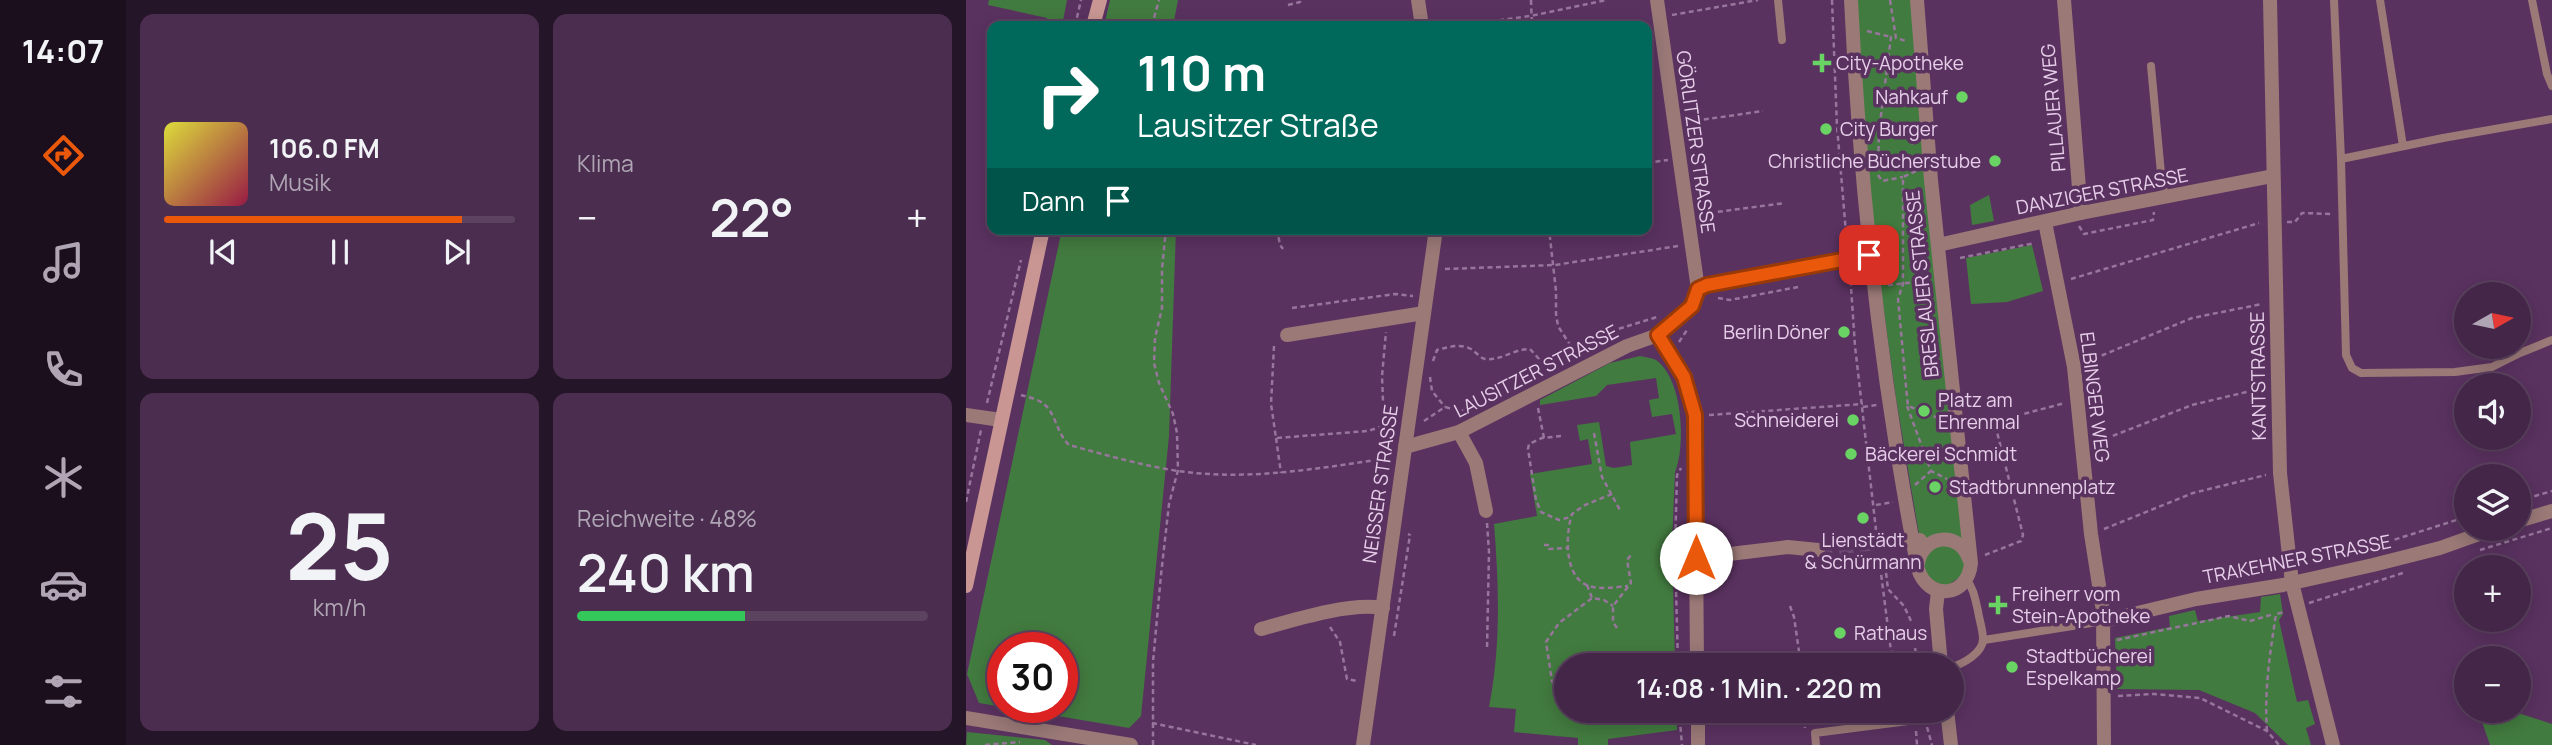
<!DOCTYPE html>
<html lang="de">
<head>
<meta charset="utf-8">
<style>
	:root { --surface:#442648; --page:#4b2e4f; --text:#f1f3f6; --muted:#afa5b4; --line:#5c4360; --accent:#ea580c }
	body { margin:0; font-family:Manrope,sans-serif; background:var(--page); color:var(--text); height:100vh; display:flex; flex-direction:column; font-size:26px; white-space:nowrap }
	* { box-sizing:border-box; margin:0 }
	p { font-size:23px; color:var(--muted) }
	.icon { flex:none; width:38px; height:38px; fill:none; stroke:currentColor; stroke-width:2; stroke-linecap:round; stroke-linejoin:round }
	.map { position:relative; flex:1; overflow:hidden }
	.panel { display:flex; flex-direction:column; gap:14px; padding:14px; background:#251528; width:840px }
	.panel>* { flex:none }
	.hud { position:absolute; left:21px; top:21px; width:665px; height:214px; border-radius:14px; box-shadow:0 4px 18px #0003,0 0 0 2px var(--line); background:#00695c; color:#fff; overflow:hidden }
	.needle { width:46px; rotate:81deg }
	.buttons { position:absolute; left:1488px; top:282px; display:grid; gap:14px }
	.buttons a { display:grid; place-items:center; width:77px; height:77px; border-radius:50%; background:var(--surface); box-shadow:0 4px 18px #0003,0 0 0 2px var(--line); font-size:35px }
	.speed { position:absolute; left:21px; top:632px; display:flex; gap:14px; font-size:35px; font-weight:700; text-align:center }
	.speed>* { display:grid; place-content:center; width:91px; height:91px; border-radius:50%; background:var(--surface); box-shadow:0 4px 18px #0003,0 0 0 2px var(--line); line-height:1 }
	.speed .limit { border:10px solid #d22; background:#fff; color:#111 }
	.pin { position:absolute; display:grid; place-items:center; width:60px; height:60px; color:#fff; margin:-30px; border-radius:14px; box-shadow:0 4px 10px #0006 }
	.me { position:absolute; width:77px; margin:-38px; rotate:0deg; stroke-linejoin:round; filter:drop-shadow(0 0 5px #0008) }
	.turn { display:flex; align-items:center; gap:24px; height:147px; padding:0 35px; font-size:32px }
	.turn .icon { width:91px; height:91px; stroke-width:2.5 }
	.turn b { display:block; font-size:49px; line-height:60px }
	.then { display:flex; align-items:center; height:66px; padding:0 35px; background:#0003; gap:14px; font-size:26px }
	.big { font-size:52px; font-weight:600; line-height:1.1 }
	.panel .tile { flex:1; display:flex; flex-direction:column; justify-content:center; gap:10px; min-width:0; padding:0 24px; border-radius:14px; background:var(--page) }
	.panel .dial { align-items:center; gap:0 }
	.dial b { font-size:91px; line-height:1 }
	.song { display:flex; align-items:center; gap:21px }
	.cover { width:84px; height:84px; border-radius:10px; background:linear-gradient(135deg,hsl(60 70% 55%),hsl(340 70% 35%)) }
	.played { height:7px; border-radius:4px; background:linear-gradient(90deg,var(--accent) 85%,var(--line) 85%) }
	.keys { display:flex; justify-content:space-around; direction:ltr }
	.heat { display:flex; justify-content:space-between; align-items:center; font-size:38px; direction:ltr }
	.charge { height:10px; border-radius:5px; background:linear-gradient(90deg,#34c759 48%,var(--line) 0) }
	.panel .tiles { flex:1; display:grid; gap:14px; grid-template-columns:repeat(2,1fr) }
	.trip { position:absolute; left:588px; top:653px; width:410px; height:70px; border-radius:35px; background:var(--surface); box-shadow:0 4px 18px #0003,0 0 0 2px var(--line); font-weight:600; line-height:70px; text-align:center }
	main { display:flex; flex:1; min-height:0 }
	.dock { display:flex; flex-direction:column; width:126px; justify-content:space-around; align-items:center; background:#1b0f1d; color:var(--muted) }
	.dock .icon { width:49px; height:49px }
	.dock .on { color:var(--accent) }
	.dock b { font-size:32px; color:var(--text) }
	.map>svg:first-child { display:block }
	.green { fill:#427b3f }
	.lines { fill:none; stroke-linecap:round; stroke-linejoin:round }
	.street-tunnel { stroke:#6f4a75; stroke-width:14; stroke-dasharray:14 7; stroke-linecap:butt }
	.path { stroke:#97769c; stroke-width:2.5; stroke-dasharray:5 3.5; stroke-linecap:butt }
	.lane { stroke:#9a7977; stroke-width:8 }
	.street { stroke:#9a7977; stroke-width:14 }
	.secondary { stroke:#c99693; stroke-width:14 }
	.route-casing { stroke:#983908; stroke-width:18 }
	.route { stroke:#ea580c; stroke-width:12 }
	.poi-dot { fill:#69d364; stroke:#5a3260; stroke-width:2.5 }
	.labels { text-anchor:middle; dominant-baseline:central; stroke-width:7; stroke-linejoin:round; paint-order:stroke }
	.poi-label { font-size:19px; fill:#e7cfea; stroke:#5a3260; text-anchor:start }
	.street-label { font-size:19px; fill:#e7cfea; stroke:#5a3260 }
</style>
</head>
<body>
<main>
<nav class="dock">
<b>14:07</b>
<svg class="icon on" aria-label="directions" viewBox="0 0 24 24"><path d="M12 3l9 9-9 9-9-9zM9 14v-3h6M13 9l2 2-2 2"/></svg>
<svg class="icon" aria-label="music" viewBox="0 0 24 24"><path d="M9 18V5l10-2v13"/><circle cx="6" cy="18" r="3"/><circle cx="16" cy="16" r="3"/></svg>
<svg class="icon" aria-label="phone" viewBox="0 0 24 24"><path d="M5 4h4l2 5-3 2q2 4 5 5l2-3 5 2v4C11 20 4 13 5 4z"/></svg>
<svg class="icon" aria-label="climate" viewBox="0 0 24 24"><path d="M12 3v18M4 7l16 10M4 17L20 7"/></svg>
<svg class="icon" aria-label="car" viewBox="0 0 24 24"><path d="M5 17H2v-5l4-1 3-4h7l3 4 3 1v5h-3M9 17h6M6 11h13"/><circle cx="7" cy="17" r="2"/><circle cx="17" cy="17" r="2"/></svg>
<svg class="icon" aria-label="filters" viewBox="0 0 24 24"><path d="M4 7h16M4 17h16"/><circle cx="9" cy="7" r="2"/><circle cx="15" cy="17" r="2"/></svg>
</nav>
<section class="panel">
<div class="tiles">
<div class="tile">
<div class="song"><i class="cover"></i><div><b>106.0 FM</b><p>Musik</p></div></div>
<div class="played"></div>
<div class="keys"><svg class="icon" aria-label="previous" viewBox="0 0 24 24"><path d="M18 5L8 12l10 7zM5 5v14"/></svg><svg class="icon" aria-label="pause" viewBox="0 0 24 24"><path d="M8 5v14M16 5v14"/></svg><svg class="icon" aria-label="next" viewBox="0 0 24 24"><path d="M6 5l10 7-10 7zM19 5v14"/></svg></div>
</div>
<div class="tile"><p>Klima</p>
<div class="heat"><a>−</a><b class="big">22°</b><a>+</a></div>
</div>
<div class="tile dial"><b>25</b><p>km/h</p></div>
<div class="tile"><p>Reichweite · 48%</p><b class="big">240 km</b><div class="charge"></div></div>
</div>
</section>
<div class="map">
<svg width="1586" height="745" viewBox="0 0 1586 745">
	<rect width="100%" height="100%" fill="#5a3260"/>
	<g class="green">
		<polygon points="23,0 101,0 96,26 80,26 81,18 22,5"/>
		<polygon points="144,0 212,0 207,26 138,26"/>
		<polygon points="891,0 945,0 999,564 996,576 980,586 964,580 959,570 930,398 903,204"/>
		<polygon points="1023,195 1028,221 1006,225 1004,205"/>
		<polygon points="96,229 210,229 203,436 175,716 163,728 38,707 96,707 96,648 37,648 37,707 13,703 1,674"/>
		<polygon points="1066,245 1077,291 1041,302 1005,304 1000,258"/>
		<path d="M674,356C679,357 686,358 690,360C717,379 720,445 709,472L706,544L709,665H600V710L710,711L711,730L642,739V745H612V738L548,732L550,709L523,707C535,646 533,586 528,524L571,516L564,474L626,464L622,439L614,441L611,425L633,422L640,466L648,468L666,465L664,442L710,434L706,414L686,417L683,400L693,398L690,378L641,385L630,396L574,405V400L644,363Z"/>
		<polygon points="1314,594 1317,614 1313,620 1331,702 1342,700 1349,724 1340,728 1345,745 1322,745 1289,713 1233,690 1151,689 1149,638 1204,627 1203,616 1229,610 1232,621 1294,612 1295,597"/>
		<polygon points="1519,711 1546,711 1586,724 1586,745 1524,745 1513,713"/>
		<polygon points="1,732 79,740 86,745 0,745"/>
	</g>
	<g class="lines">
		<polyline class="street-tunnel" points="852,550 911,543"/>
		<g class="path">
			<polyline points="565,0 566,26"/>
			<polyline points="866,0 871,126 881,245"/>
			<polyline points="924,0 930,38 940,41"/>
			<polyline points="322,5 334,2 335,0"/>
			<polyline points="706,15 792,0"/>
			<polyline points="109,26 115,0"/>
			<polyline points="190,26 188,18 193,0"/>
			<polyline points="491,26 564,16 641,0"/>
			<polyline points="901,31 925,37"/>
			<polyline points="721,122 797,111"/>
			<polyline points="939,124 948,147"/>
			<polyline points="681,163 702,160"/>
			<polyline points="912,168 913,131 925,37 930,38"/>
			<polyline points="950,171 937,177 937,284 932,299 941,397 942,406 975,419"/>
			<polyline points="912,175 916,181 937,177"/>
			<polyline points="1126,193 1161,188"/>
			<polyline points="735,214 819,203"/>
			<polyline points="1321,222 1329,222 1336,213 1366,214"/>
			<polyline points="1113,226 1118,234 1187,220 1188,212"/>
			<polyline points="311,229 314,245 317,249"/>
			<polyline points="994,258 1069,243"/>
			<polyline points="479,269 589,265 712,246"/>
			<polyline points="884,272 889,346 910,530"/>
			<polyline points="1105,279 1293,223"/>
			<polyline points="922,285 961,281"/>
			<polyline points="752,298 764,300 832,287"/>
			<polyline points="326,308 429,294 447,296"/>
			<polyline points="713,342 721,330"/>
			<polyline points="308,346 305,404 310,438 402,431 427,423"/>
			<polyline points="606,348 626,337 691,317"/>
			<path d="M467,361L471,350C483,347 493,343 505,349C510,352 514,358 519,359C535,361 547,349 564,349L573,359L574,368"/>
			<polyline points="1120,362 1226,318 1296,304"/>
			<polyline points="464,377 466,391 479,407"/>
			<path d="M567,377C579,363 591,358 606,348L592,326L590,314V291L583,229"/>
			<path d="M55,395C62,397 72,399 78,404C90,414 91,434 103,445C144,456 187,469 229,473C292,479 355,468 417,459L424,455"/>
			<polyline points="21,403 55,260"/>
			<polyline points="941,406 965,471 981,479"/>
			<polyline points="897,407 911,405"/>
			<polyline points="572,408 578,438"/>
			<polyline points="743,415 897,404"/>
			<polyline points="458,421 479,407 494,411 502,410"/>
			<polyline points="1008,421 1046,417 1099,403"/>
			<polyline points="418,426 416,376 420,332"/>
			<polyline points="628,433 636,477 655,512"/>
			<polyline points="595,436 576,438 563,444 562,449 570,500 575,512 593,520 605,517"/>
			<polyline points="310,438 315,473"/>
			<polyline points="1131,442 1226,405 1297,388"/>
			<polyline points="949,485 965,471"/>
			<path d="M646,494L619,505L606,514C600,532 598,571 617,583C628,591 649,587 662,586"/>
			<polyline points="1552,501 1586,491"/>
			<polyline points="0,502 15,430"/>
			<polyline points="910,505 927,502"/>
			<polyline points="521,523 523,552 521,649"/>
			<polyline points="1138,529 1227,493 1300,475"/>
			<polyline points="578,545 583,545 583,549 601,548"/>
			<polyline points="1514,550 1586,528"/>
			<polyline points="1019,555 1055,541 1057,535 1031,432 1024,419"/>
			<polyline points="918,556 922,589 938,606 945,621"/>
			<polyline points="913,558 925,651 931,665"/>
			<polyline points="1337,558 1421,542 1500,517"/>
			<polyline points="1270,577 1310,564"/>
			<polyline points="621,585 626,598"/>
			<polyline points="1343,603 1440,572"/>
			<polyline points="824,606 828,617 835,665"/>
			<polyline points="364,627 374,642 381,679 391,681"/>
			<polyline points="651,628 647,622 647,606 665,583 661,560 665,555"/>
			<polyline points="428,636 444,535 442,534"/>
			<polyline points="1151,640 1263,616 1284,621 1308,614"/>
			<polyline points="949,648 952,665"/>
			<polyline points="819,656 834,655"/>
			<polyline points="712,665 709,550 711,475 715,468"/>
			<polyline points="600,696 586,681 580,642 593,623 626,598 638,600 647,606"/>
			<polyline points="1152,696 1188,694 1234,698 1301,731 1313,745"/>
			<polyline points="713,710 716,745"/>
			<polyline points="837,710 839,728"/>
			<polyline points="186,723 290,745"/>
			<polyline points="961,727 966,745"/>
			<polyline points="950,731 951,745"/>
			<path d="M1301,731C1298,691 1304,653 1310,614L1318,612"/>
			<polyline points="19,745 54,742"/>
			<polyline points="187,745 187,662 195,575 203,504 212,470 211,433 207,414 193,383 188,363 189,338 196,308 196,269 200,229"/>
		</g>
		<g class="lane">
			<polyline points="812,0 816,40"/>
			<polyline points="1368,0 1375,159"/>
			<polyline points="1414,0 1437,146"/>
			<polyline points="1566,0 1581,74 1586,86"/>
			<polyline points="1185,66 1196,184 1200,198"/>
			<polyline points="1586,119 1477,138 1375,159 1380,355 1386,368 1395,373 1489,372 1526,367 1554,353 1586,340"/>
			<polyline points="1018,640 1138,621"/>
			<path d="M985,667C997,664 1017,653 1017,639C1017,630 1013,619 1012,611C1009,599 1008,589 1000,579"/>
			<polyline points="850,745 849,733 981,716"/>
		</g>
		<g class="street">
			<polyline points="452,0 456,26"/>
			<path d="M885,0C894,191 915,381 952,569C962,601 1002,598 1005,563L965,180L951,0"/>
			<polyline points="1098,0 1115,213"/>
			<polyline points="1304,0 1314,473 1326,583 1367,745"/>
			<polyline points="1079,222 1108,367 1125,534 1137,611 1138,745"/>
			<polyline points="972,245 1115,213 1307,176"/>
			<polyline points="732,289 755,282 903,255"/>
			<polyline points="321,335 458,313"/>
			<polyline points="692,335 718,377 729,416 731,665"/>
			<polyline points="0,415 35,420"/>
			<polyline points="493,432 510,463 520,511"/>
			<polyline points="439,447 493,432 661,346 692,335 726,305 732,289 691,0"/>
			<polyline points="1552,521 1586,511"/>
			<polyline points="911,543 954,540"/>
			<polyline points="730,558 822,547 852,550"/>
			<path d="M952,563C957,534 994,531 1003,559"/>
			<polyline points="972,591 970,609 975,665"/>
			<polyline points="1138,621 1230,599 1317,585 1407,565 1474,548 1530,528"/>
			<path d="M295,629C327,620 384,602 417,608"/>
			<polyline points="732,710 732,745"/>
			<polyline points="981,710 985,745"/>
			<polyline points="0,718 165,745"/>
			<polyline points="397,745 470,229"/>
		</g>
		<g class="secondary">
			<polyline points="127,26 134,0"/>
			<polyline points="0,586 77,229"/>
		</g>
	</g>
	<g class="lines">
		<g class="route-casing">
			<polyline id="route" points="730,558 729,415 718,377 692,335 726,306 732,289 741,285 903,255"/>
		</g>
		<use href="#route" class="route"/>
	</g>
	<g class="poi-dot">
		<path d="M852.5 52.5h7v7h7v7h-7v7h-7v-7h-7v-7h7z"/>
		<circle cx="996" cy="97" r="7"/>
		<circle cx="860" cy="129" r="7"/>
		<circle cx="1029" cy="161" r="7"/>
		<circle cx="878" cy="332" r="7"/>
		<circle cx="958" cy="411" r="7"/>
		<circle cx="887" cy="420" r="7"/>
		<circle cx="885" cy="454" r="7"/>
		<circle cx="969" cy="487" r="7"/>
		<circle cx="897" cy="518" r="7"/>
		<path d="M1028.5 594.5h7v7h7v7h-7v7h-7v-7h-7v-7h7z"/>
		<circle cx="874" cy="633" r="7"/>
		<circle cx="1046" cy="667" r="7"/>
	</g>
	<g class="labels">
		<g class="poi-label">
			<text x="870" y="63">City-Apotheke</text>
			<text x="982" y="97" text-anchor="end">Nahkauf</text>
			<text x="874" y="129">City Burger</text>
			<text x="1015" y="161" text-anchor="end">Christliche Bücherstube</text>
			<text x="864" y="332" text-anchor="end">Berlin Döner</text>
			<text x="972" y="400">Platz am<tspan x="972" dy="22">Ehrenmal</tspan></text>
			<text x="873" y="420" text-anchor="end">Schneiderei</text>
			<text x="899" y="454">Bäckerei Schmidt</text>
			<text x="983" y="487">Stadtbrunnenplatz</text>
			<text x="897" y="540" text-anchor="middle">Lienstädt<tspan x="897" dy="22">&amp; Schürmann</tspan></text>
			<text x="1046" y="594">Freiherr vom<tspan x="1046" dy="22">Stein-Apotheke</tspan></text>
			<text x="888" y="633">Rathaus</text>
			<text x="1060" y="656">Stadtbücherei<tspan x="1060" dy="22">Espelkamp</tspan></text>
		</g>
		<g class="street-label">
			<text transform="translate(1087 108) rotate(-95)">PILLAUER WEG</text>
			<text transform="translate(730 142) rotate(82)">GÖRLITZER STRASSE</text>
			<text transform="translate(1136 191) rotate(-11)">DANZIGER STRASSE</text>
			<text transform="translate(956 284) rotate(-96)">BRESLAUER STRASSE</text>
			<text transform="translate(570 371) rotate(-27)">LAUSITZER STRASSE</text>
			<text transform="translate(1292 376) rotate(-91)">KANTSTRASSE</text>
			<text transform="translate(1129 397) rotate(83)">ELBINGER WEG</text>
			<text transform="translate(414 484) rotate(-82)">NEISSER STRASSE</text>
			<text transform="translate(1331 559) rotate(-11)">TRAKEHNER STRASSE</text>
		</g>
	</g>
</svg>
<div class="buttons">
<a><svg class="needle" viewBox="-14 -14 28 28"><path d="M0-13l5 13h-10z" fill="#e53935"/><path d="M0 13l5-13h-10z" fill="#afa5b4"/></svg></a>
<a><svg class="icon" aria-label="sound" viewBox="0 0 24 24"><path d="M4 9h4l5-4v14l-5-4H4zM17 9q2 3 0 6"/></svg></a>
<a><svg class="icon" aria-label="layers" viewBox="0 0 24 24"><path d="M12 4l9 5-9 5-9-5zM3 14l9 5 9-5"/></svg></a>
<a>+</a>
<a>−</a>
</div>
<div class="speed"><div class="limit">30</div></div>
<div class="pin" style="left:903px;top:255px;background:#d93025"><svg class="icon" aria-label="arrive" viewBox="0 0 24 24"><path d="M6 21V4h12l-3 4 3 4H6"/></svg></div>
<svg class="me" style="left:730px;top:558px" viewBox="-20 -20 40 40"><circle r="19" fill="#fff"/><path d="M0-13L10 11 0 6-10 11z" fill="#ea580c"/></svg>
<div class="trip">14:08 · 1 Min. · 220 m</div>
<div class="hud">
<div class="turn"><svg class="icon" aria-label="right" viewBox="0 0 24 24"><path d="M7 20v-9h11M14 6l5 5-5 5"/></svg><div><b>110 m</b>Lausitzer Straße</div></div>
<div class="then">Dann<svg class="icon" aria-label="arrive" viewBox="0 0 24 24"><path d="M6 21V4h12l-3 4 3 4H6"/></svg></div>
</div>
</div>
</main>
</body>
</html>
